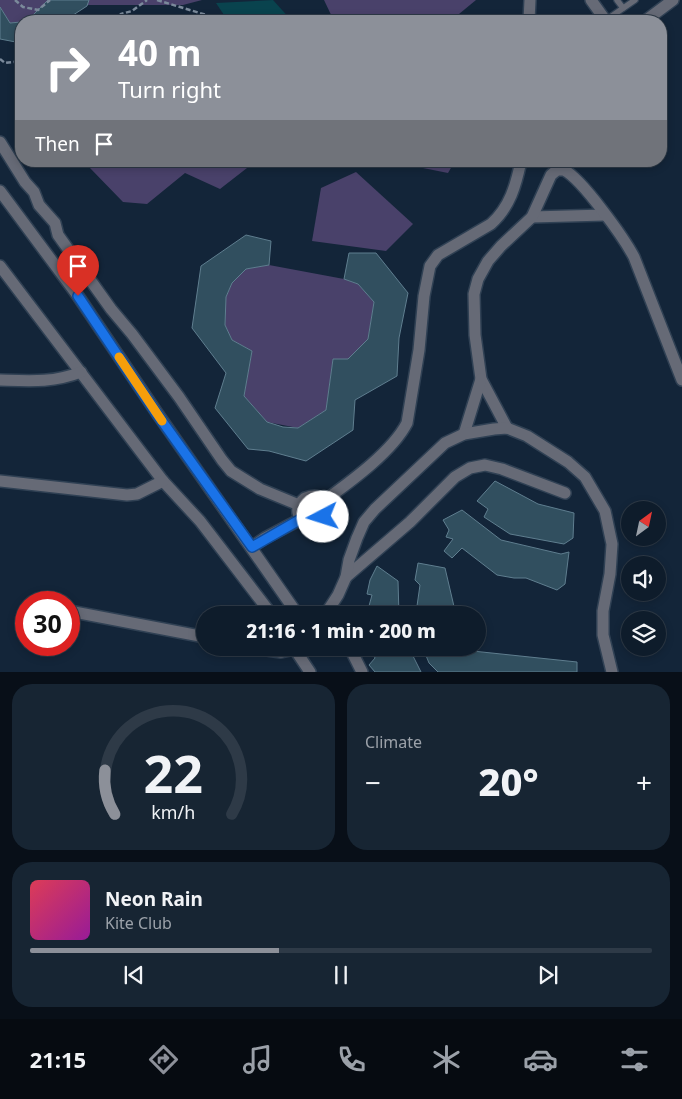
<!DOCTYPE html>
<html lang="en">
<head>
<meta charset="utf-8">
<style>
	:root { --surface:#0e1c2b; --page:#172533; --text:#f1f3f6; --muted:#9ba1a9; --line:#2e3a47; --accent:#8c9099 }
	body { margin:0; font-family:"Noto Sans",sans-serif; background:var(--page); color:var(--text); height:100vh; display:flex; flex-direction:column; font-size:19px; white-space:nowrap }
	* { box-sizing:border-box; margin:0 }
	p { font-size:16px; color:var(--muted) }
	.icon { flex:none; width:28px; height:28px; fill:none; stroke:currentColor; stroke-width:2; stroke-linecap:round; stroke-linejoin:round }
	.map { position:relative; height:672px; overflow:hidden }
	.panel { display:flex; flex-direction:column; gap:12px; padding:12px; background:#080f18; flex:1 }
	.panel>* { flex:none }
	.banner { position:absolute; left:15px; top:15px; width:652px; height:152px; border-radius:20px; box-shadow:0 2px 8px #0003,0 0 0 1px var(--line); background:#8c9099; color:#fff; overflow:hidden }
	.needle { width:32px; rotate:33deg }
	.fabs { position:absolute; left:621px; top:501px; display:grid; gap:10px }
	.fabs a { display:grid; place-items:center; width:45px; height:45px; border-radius:50%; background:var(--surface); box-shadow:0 2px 8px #0003,0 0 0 1px var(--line); font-size:25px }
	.speed { position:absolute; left:15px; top:591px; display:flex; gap:10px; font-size:25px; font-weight:700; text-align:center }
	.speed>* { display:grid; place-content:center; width:65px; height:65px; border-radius:50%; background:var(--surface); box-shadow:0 2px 8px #0003,0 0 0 1px var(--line); line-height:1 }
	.speed .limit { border:8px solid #d22; background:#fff; color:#111 }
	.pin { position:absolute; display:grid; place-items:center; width:42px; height:42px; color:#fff; margin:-51px -21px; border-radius:50% 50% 50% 0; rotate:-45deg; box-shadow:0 0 5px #0007 }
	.pin .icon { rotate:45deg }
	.me { position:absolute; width:55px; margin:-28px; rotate:265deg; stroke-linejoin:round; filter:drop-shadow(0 0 4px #0008) }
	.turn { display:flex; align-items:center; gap:18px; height:105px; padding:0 20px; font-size:22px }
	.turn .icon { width:65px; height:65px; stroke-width:2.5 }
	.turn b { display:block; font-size:35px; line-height:42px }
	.then { display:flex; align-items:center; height:48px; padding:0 20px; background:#0003; gap:10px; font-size:19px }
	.big { font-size:38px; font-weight:800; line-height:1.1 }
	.panel .card { flex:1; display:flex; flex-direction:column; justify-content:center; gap:8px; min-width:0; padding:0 18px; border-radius:20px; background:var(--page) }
	.panel .dial { align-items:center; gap:0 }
	.dial svg { height:130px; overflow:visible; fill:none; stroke:var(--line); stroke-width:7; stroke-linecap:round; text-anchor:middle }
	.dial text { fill:var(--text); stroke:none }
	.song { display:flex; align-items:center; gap:15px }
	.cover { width:60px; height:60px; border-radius:8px; background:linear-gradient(135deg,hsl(350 70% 55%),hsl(300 70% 35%)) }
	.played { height:5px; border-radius:2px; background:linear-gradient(90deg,var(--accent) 40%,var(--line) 40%) }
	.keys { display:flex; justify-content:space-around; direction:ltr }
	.heat { display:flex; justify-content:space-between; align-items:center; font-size:28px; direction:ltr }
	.panel .tiles { flex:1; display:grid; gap:12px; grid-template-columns:1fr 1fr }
	.card:last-child { grid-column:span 2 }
	.trip { position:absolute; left:196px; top:606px; width:290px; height:50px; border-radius:25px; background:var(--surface); box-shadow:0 2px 8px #0003,0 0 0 1px var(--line); font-weight:800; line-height:50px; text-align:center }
	.tabs { display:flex; height:80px; justify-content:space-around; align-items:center; background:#060b11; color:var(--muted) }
	.tabs .icon { width:35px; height:35px }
	.tabs .current { color:var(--accent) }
	.tabs b { font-size:22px; color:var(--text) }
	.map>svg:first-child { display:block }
	.green { fill:#49416a }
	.water { fill:#09434e }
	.building { fill:#314f5f; stroke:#5f7e8f }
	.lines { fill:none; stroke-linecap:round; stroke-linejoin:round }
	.service-casing { stroke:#304154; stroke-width:8 }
	.minor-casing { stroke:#304154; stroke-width:14 }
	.path { stroke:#7b8a9b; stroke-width:2.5; stroke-dasharray:5 2.5; stroke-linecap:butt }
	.service { stroke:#666a76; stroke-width:5.5 }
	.minor { stroke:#666a76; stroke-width:11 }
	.route-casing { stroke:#114b97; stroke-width:12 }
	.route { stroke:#1a73e8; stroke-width:9 }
	.slow { stroke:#f59e0b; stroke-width:9 }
</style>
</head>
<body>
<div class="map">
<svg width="682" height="672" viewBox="0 0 682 672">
	<rect width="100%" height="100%" fill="#132539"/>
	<g class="green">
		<polygon points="0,0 202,0 183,5 57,5 47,1 28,21 10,23 0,7"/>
		<polygon points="324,0 476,0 459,14 373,21 334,21"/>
		<polygon points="91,161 256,161 220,189 185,173 147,204 123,202 90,168"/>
		<polygon points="404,161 455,161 448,173 408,165"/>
		<polygon points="356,172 413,224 386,251 312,241 321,188"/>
		<polygon points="269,265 344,279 358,284 374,302 368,339 348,359 333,359 326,410 298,428 267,422 244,396 252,351 232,340 225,325 226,297 232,283 246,269"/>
	</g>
	<polygon class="water" points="273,0 292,21 228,21 216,3"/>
	<g class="building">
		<polygon points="48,0 89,0 87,6 64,21 27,21"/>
		<polygon points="0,7 10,23 21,22 21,43 0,39"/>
		<polygon points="246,235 271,241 269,265 246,269 232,283 226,297 225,325 232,340 252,351 244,396 267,422 283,427 298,428 326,410 333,359 348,359 368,339 374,302 358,284 344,279 349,253 376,253 408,293 399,338 397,376 355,400 353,430 306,461 269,451 248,449 215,408 226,373 192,328 201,266"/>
		<polygon points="495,481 538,504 574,513 573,538 564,544 510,534 484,517 488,509 477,501"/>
		<polygon points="462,510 501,540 561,554 569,552 565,584 557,590 526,578 514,578 497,575 462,548 452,558 444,551 453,539 446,537 449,530 443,520"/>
		<polygon points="418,563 445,568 456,615 419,615 417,606 420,585 415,580"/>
		<polygon points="377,566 398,581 399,615 373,615 375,608 369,606 372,595 367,594 370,580"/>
		<polygon points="371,648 409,648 421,672 375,672 369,665 375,658"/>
		<polygon points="423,648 463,648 463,650 577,662 577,672 438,672 429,663"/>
	</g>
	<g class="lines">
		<g class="service-casing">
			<g id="service">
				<polyline points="617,0 623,8"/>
				<polyline points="606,20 635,0"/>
			</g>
		</g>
		<g class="minor-casing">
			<g id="minor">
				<polyline points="591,0 606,21"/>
				<polyline points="529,21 530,0"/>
				<polyline points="645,21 673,0"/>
				<polyline points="0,142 25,182 34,192 39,205 55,223 58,235 111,309 132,334 179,397 222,460 231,471 260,489 299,505"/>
				<polyline points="0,191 78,296 157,413 298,615"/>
				<polyline points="532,217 605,215"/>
				<polyline points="0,266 163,481 200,521 272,615"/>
				<path d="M0,380C29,381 53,383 81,372"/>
				<path d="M507,428L481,379L475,335L474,294L478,279L488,261L501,246L532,217L551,175L557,170H564C582,179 624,238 634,257L682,380"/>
				<polyline points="464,434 481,379"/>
				<polyline points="0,481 127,495 137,494 163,481"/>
				<path d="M324,501C350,482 392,452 407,423L419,350L424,296L430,266L438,255L491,224C510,207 516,185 521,161"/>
				<path d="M252,547L265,538L301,519C327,541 338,485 305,498C298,504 295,511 301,519"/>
				<polyline points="346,577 410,522 455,477 470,468 485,465 502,469 565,493"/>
				<polyline points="69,611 205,637"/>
				<polyline points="325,615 338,595 346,577 349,560 357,538 364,522 375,509 445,443 464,434 494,429 507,428 527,436 568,462 585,477 605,511 612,544 610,574 603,611 603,635 612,672"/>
				<polyline points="253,648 281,652 295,649"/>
				<polyline points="294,648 310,672"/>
				<polyline points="350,648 362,672"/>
			</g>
		</g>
		<g class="path">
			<polyline points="15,0 23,7 38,10 50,0"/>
			<polyline points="157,0 226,21"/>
			<polyline points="114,21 121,14 132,11 147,0"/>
			<polyline points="0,59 5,63 21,61"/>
		</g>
		<use href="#service" class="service"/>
		<use href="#minor" class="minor"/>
	</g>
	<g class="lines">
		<g class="route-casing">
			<path id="route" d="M78,296L157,414L252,547L301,519C308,525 316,525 323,517"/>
		</g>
		<use href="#route" class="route"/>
		<polyline class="slow" points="119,357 162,421"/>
	</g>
</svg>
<div class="fabs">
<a><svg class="needle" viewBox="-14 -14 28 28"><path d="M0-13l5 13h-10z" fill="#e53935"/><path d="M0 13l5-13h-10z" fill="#9ba1a9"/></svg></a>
<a><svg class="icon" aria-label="sound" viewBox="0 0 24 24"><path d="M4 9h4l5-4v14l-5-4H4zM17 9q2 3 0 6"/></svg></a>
<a><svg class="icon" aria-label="layers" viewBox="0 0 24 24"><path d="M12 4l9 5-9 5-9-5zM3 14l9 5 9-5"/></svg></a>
</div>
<div class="speed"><div class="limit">30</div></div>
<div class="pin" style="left:78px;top:296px;background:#d93025"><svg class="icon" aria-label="arrive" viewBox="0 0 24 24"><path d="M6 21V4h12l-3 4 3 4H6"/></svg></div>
<svg class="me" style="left:323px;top:517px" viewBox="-20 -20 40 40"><circle r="19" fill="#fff"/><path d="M0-13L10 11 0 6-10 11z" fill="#1a73e8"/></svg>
<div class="trip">21:16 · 1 min · 200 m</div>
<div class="banner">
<div class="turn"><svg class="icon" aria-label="right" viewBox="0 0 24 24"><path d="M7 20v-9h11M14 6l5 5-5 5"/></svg><div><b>40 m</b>Turn right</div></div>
<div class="then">Then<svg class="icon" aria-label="arrive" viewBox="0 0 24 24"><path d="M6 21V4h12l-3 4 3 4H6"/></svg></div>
</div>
</div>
<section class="panel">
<div class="tiles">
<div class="card dial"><svg viewBox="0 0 100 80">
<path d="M14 69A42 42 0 1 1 86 69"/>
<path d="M14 69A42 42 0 0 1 8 42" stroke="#8c9099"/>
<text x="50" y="56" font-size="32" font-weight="700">22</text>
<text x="50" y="72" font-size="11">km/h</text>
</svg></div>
<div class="card"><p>Climate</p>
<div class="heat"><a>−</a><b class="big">20°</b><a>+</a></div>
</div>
<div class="card">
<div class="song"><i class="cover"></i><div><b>Neon Rain</b><p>Kite Club</p></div></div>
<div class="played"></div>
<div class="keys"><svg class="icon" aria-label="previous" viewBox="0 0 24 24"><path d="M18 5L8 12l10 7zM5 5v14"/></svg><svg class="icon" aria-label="pause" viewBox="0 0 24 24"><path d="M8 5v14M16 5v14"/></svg><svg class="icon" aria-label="next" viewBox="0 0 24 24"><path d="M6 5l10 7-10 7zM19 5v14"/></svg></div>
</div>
</div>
</section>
<nav class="tabs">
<b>21:15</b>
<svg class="icon current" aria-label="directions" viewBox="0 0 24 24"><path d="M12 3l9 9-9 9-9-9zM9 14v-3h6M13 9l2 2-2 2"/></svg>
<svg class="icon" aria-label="music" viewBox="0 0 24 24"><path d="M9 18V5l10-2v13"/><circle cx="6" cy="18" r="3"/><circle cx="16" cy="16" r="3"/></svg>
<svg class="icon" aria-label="phone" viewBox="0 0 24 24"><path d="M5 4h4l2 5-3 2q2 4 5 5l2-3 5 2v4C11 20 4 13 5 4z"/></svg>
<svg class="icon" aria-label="climate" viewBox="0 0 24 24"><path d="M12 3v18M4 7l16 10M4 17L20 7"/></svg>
<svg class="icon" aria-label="car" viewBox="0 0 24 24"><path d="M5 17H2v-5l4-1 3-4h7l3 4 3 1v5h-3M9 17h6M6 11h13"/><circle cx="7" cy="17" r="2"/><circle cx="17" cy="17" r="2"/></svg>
<svg class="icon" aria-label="filters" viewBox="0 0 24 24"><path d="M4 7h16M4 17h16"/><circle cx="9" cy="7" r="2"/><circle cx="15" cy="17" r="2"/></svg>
</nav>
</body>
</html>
